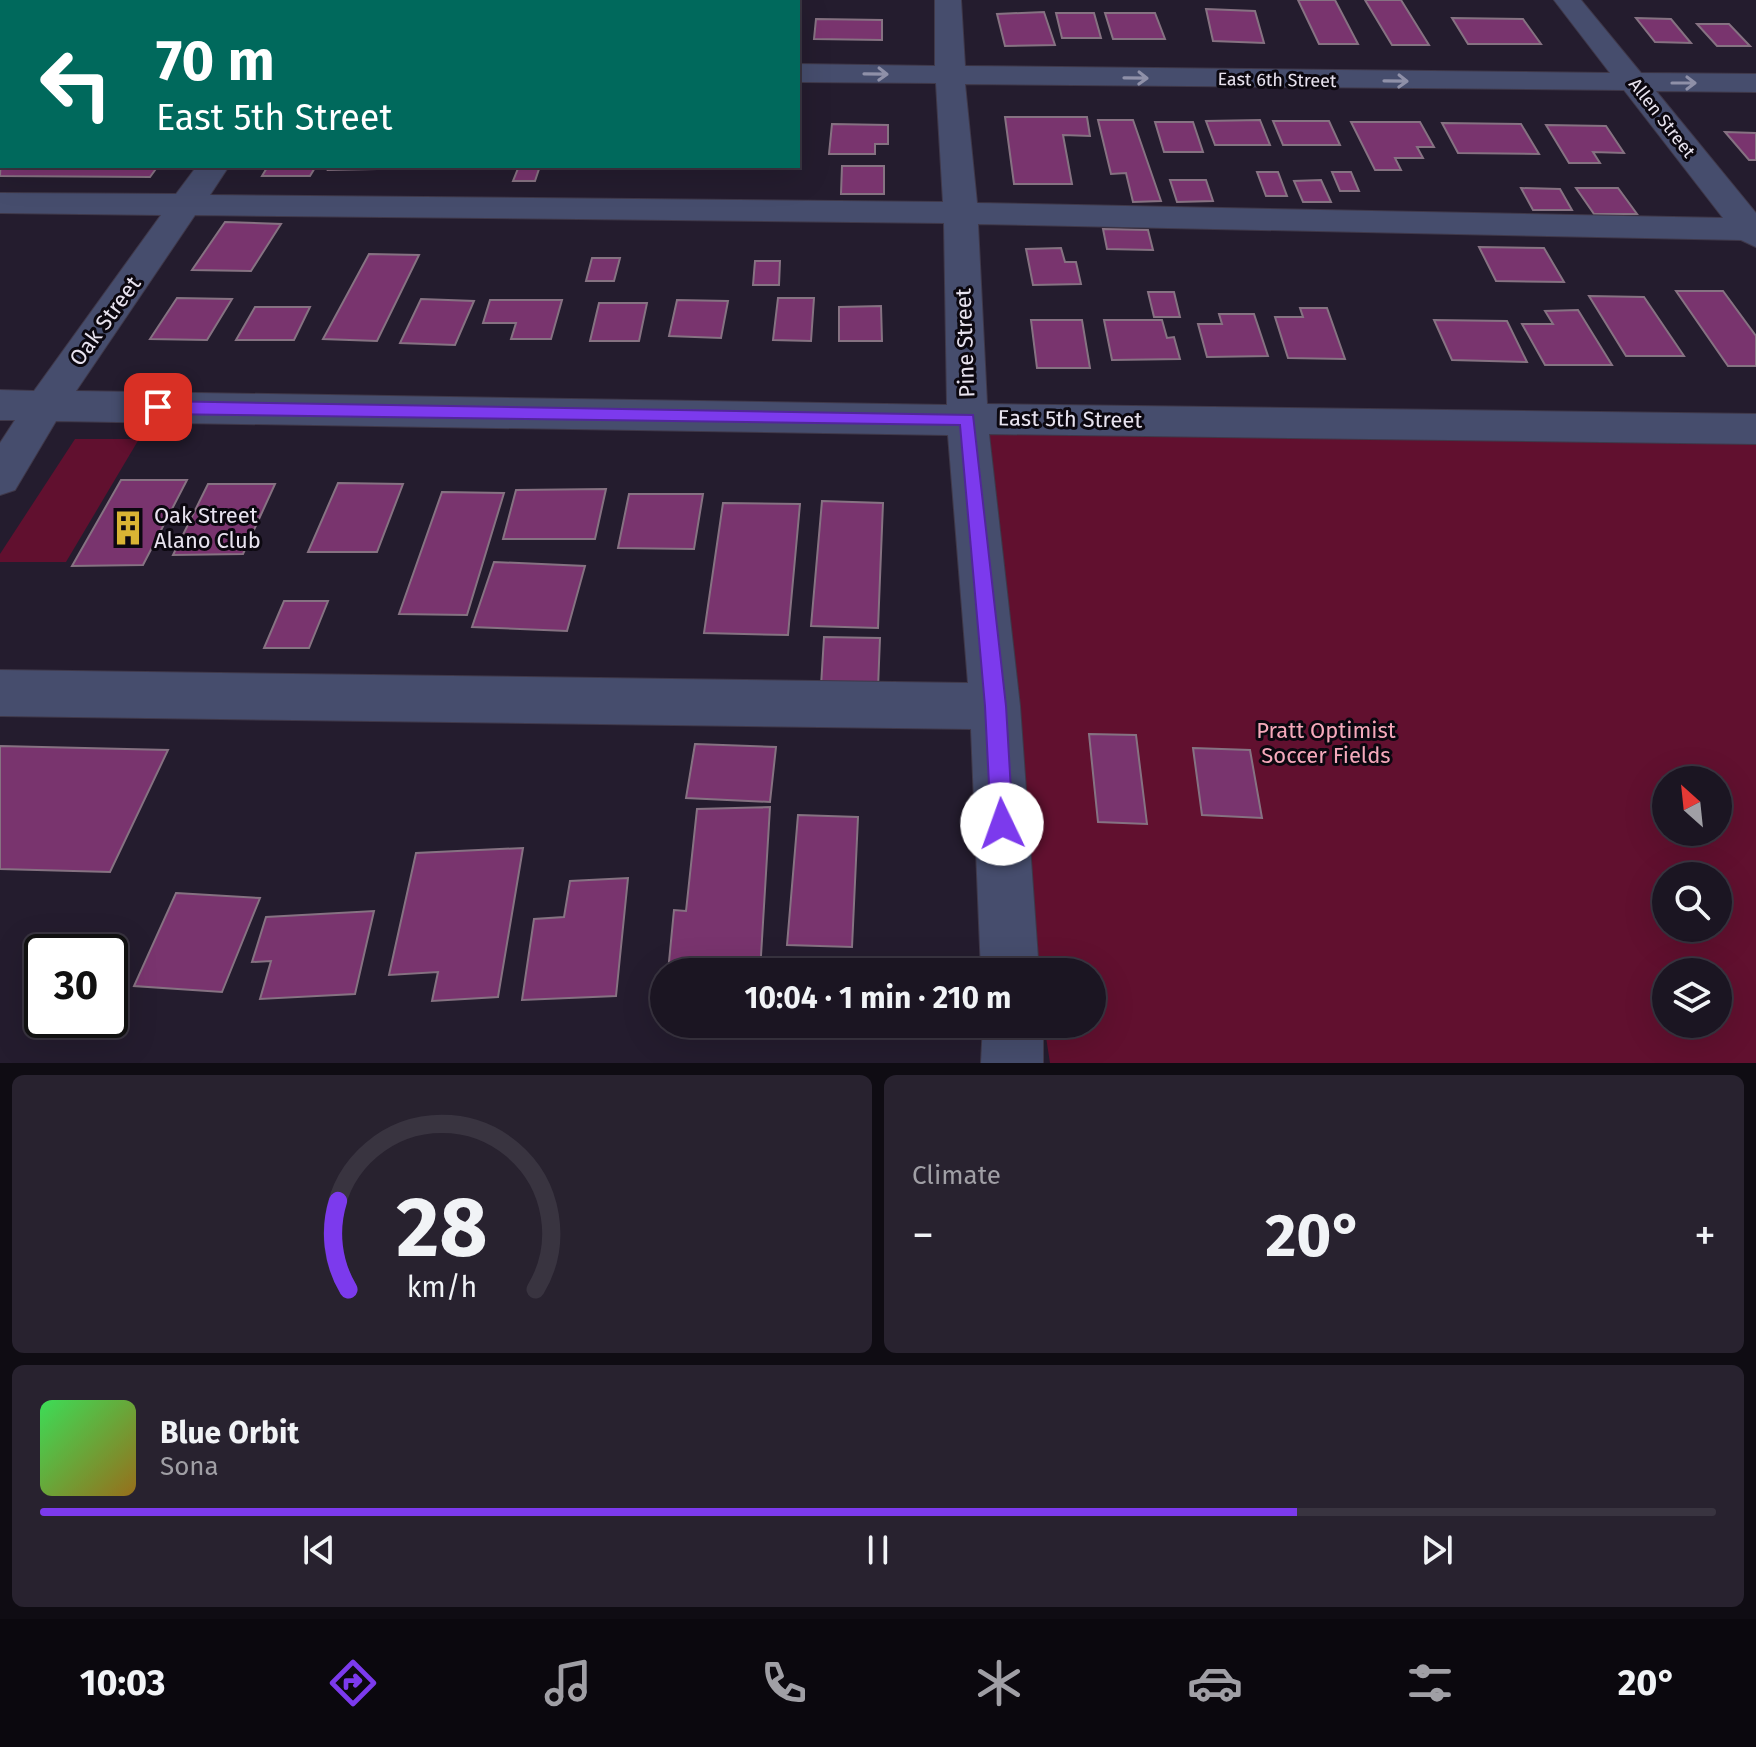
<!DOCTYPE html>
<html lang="en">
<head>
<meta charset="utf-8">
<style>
	:root { --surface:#1b1522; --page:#28222f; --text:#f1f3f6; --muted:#a09fa5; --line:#393440; --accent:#7c3aed }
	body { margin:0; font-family:"Fira Sans",sans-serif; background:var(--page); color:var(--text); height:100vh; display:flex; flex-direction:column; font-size:30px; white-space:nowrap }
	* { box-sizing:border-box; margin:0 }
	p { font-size:26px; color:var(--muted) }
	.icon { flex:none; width:44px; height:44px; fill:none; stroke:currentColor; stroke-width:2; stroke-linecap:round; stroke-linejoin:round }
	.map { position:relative; height:1063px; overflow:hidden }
	.side { display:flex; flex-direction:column; gap:12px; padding:12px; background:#0f0c13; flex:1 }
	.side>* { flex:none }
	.hud { position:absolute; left:0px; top:0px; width:800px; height:168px; box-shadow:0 8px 32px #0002,0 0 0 2px var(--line); background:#00695c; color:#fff; overflow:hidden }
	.needle { width:52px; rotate:333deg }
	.fabs { position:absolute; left:1652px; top:766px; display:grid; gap:16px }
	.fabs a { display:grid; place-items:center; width:80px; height:80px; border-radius:50%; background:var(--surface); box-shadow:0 8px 32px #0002,0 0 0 2px var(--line); font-size:40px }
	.speed { position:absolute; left:24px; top:934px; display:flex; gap:16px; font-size:40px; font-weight:700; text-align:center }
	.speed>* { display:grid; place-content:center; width:104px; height:104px; border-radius:50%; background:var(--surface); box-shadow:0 8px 32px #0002,0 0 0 2px var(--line); line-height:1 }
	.speed .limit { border:4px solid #111; border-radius:12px; background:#fff; color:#111 }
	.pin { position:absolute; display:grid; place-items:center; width:68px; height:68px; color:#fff; margin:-34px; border-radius:16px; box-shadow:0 4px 12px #0006 }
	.me { position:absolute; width:88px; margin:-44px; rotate:357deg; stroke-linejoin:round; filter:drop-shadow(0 0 6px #0008) }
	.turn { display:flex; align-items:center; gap:28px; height:168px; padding:0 24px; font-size:36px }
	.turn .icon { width:104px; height:104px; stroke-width:2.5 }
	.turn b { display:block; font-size:56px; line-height:68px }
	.big { font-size:60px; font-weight:700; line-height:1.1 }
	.side .tile { flex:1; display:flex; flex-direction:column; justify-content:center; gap:12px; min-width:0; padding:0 28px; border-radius:12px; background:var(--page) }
	.side .dial { align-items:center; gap:0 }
	.dial svg { height:208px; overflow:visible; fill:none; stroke:var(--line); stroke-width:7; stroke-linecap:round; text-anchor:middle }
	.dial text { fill:var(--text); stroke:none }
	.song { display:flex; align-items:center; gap:24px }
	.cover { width:96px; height:96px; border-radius:12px; background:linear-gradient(135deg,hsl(130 70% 55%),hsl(40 70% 35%)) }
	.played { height:8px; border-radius:4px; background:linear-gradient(90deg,var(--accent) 75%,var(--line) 75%) }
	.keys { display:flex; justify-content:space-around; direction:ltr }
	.heat { display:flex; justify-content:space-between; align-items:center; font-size:44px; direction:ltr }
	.side .tiles { flex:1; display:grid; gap:12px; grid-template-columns:1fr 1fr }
	.tile:last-child { grid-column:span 2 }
	.trip { position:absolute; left:650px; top:958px; width:456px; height:80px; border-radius:40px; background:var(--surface); box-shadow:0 8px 32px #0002,0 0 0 2px var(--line); font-weight:700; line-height:80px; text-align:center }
	.tabs { display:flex; height:128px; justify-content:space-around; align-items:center; background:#0b080e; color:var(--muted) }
	.tabs .icon { width:56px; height:56px }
	.tabs .on { color:var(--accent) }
	.tabs b { font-size:36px; color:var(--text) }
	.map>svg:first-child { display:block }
	.green { fill:#61102f; fill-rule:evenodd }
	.building { fill:#79346e; stroke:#867282; stroke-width:2 }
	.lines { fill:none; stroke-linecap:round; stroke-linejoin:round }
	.minor-casing { stroke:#3f3849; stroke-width:2 }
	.minor { fill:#464d6d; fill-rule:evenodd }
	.oneway { stroke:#8f90a8 }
	.route { fill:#7c3aed; stroke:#51269a; stroke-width:2 }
	.labels { text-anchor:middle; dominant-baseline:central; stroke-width:6; stroke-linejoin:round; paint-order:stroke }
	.far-street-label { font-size:18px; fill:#e8e3ef; stroke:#0c0810 }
	.street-label { font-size:22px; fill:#e8e3ef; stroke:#0c0810 }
	.poi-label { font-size:22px; fill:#e8e3ef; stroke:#0c0810; text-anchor:start }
	.park-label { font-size:22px; fill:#f5a9bb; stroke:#0c0810 }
</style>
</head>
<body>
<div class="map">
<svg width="1756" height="1063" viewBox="0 0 1756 1063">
	<rect width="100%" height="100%" fill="#241c2e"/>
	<g class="green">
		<path d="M967,419L1756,429V1063H1050L1044,1024H1092V972H1036ZM1666,780H1718V832H1666ZM1666,876H1718V928H1666ZM1666,972H1718V1024H1666Z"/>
		<polygon points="75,439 139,439 66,562 0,562 0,554"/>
	</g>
	<g class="building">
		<polygon points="1298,0 1335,0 1358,44 1319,44"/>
		<polygon points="1365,0 1401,0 1429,45 1392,45"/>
		<polygon points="1206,9 1255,11 1264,43 1213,41"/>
		<polygon points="1044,12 1055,45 1005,46 997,14"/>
		<polygon points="1056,13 1094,13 1101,38 1062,38"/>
		<polygon points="1105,13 1155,13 1165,39 1113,39"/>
		<polygon points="1452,18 1523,19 1541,44 1468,44"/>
		<polygon points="1636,18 1671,19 1691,43 1655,42"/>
		<polygon points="816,19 882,20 882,40 814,39"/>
		<polygon points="1697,24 1729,24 1750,46 1717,46"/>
		<polygon points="1005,117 1087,117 1090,136 1063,135 1072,184 1014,184"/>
		<polygon points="1098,120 1133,120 1161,201 1133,202 1126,173 1111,174"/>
		<polygon points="1260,120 1270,145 1215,145 1206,121"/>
		<polygon points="1273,121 1329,121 1340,145 1283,145"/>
		<polygon points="1155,122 1193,122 1203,152 1164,152"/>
		<polygon points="1351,122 1420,122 1434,147 1417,147 1423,158 1395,158 1401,170 1375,170"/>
		<polygon points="1442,123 1521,124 1539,154 1458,153"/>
		<polygon points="832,124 888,125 888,144 875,144 875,154 829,154"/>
		<polygon points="1546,125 1606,126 1624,153 1593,152 1600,163 1569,163"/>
		<polygon points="1725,132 1756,133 1756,160 1749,160"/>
		<polygon points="2,135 2,166 158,166 150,177 0,176"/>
		<polygon points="268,166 316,166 310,176 262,176"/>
		<polygon points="330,166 379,166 377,169 328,170"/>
		<polygon points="519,166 540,166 535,181 513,181"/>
		<polygon points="842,166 884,166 884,194 841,194"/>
		<polygon points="1257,172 1278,172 1287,196 1266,196"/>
		<polygon points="1332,172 1351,172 1359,191 1340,191"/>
		<polygon points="1170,180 1206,180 1213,201 1177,202"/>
		<polygon points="1321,180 1331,202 1303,202 1294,181"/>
		<polygon points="1521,188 1560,189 1572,210 1533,210"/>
		<polygon points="1576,188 1618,188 1637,214 1594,214"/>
		<polygon points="225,222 281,224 251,271 192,270"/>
		<polygon points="1103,229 1148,230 1153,250 1107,249"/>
		<polygon points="1479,247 1544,248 1564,282 1496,281"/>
		<polygon points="1061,248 1065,262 1076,262 1081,284 1033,285 1026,249"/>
		<polygon points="369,254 419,255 377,341 323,339"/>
		<polygon points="592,258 620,258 614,281 586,281"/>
		<polygon points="755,261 780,261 779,285 753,285"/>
		<polygon points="1676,291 1723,291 1756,336 1756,366 1728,366"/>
		<polygon points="1148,292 1174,292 1180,317 1154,317"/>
		<polygon points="1589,296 1644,297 1684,356 1626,356"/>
		<polygon points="177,298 232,299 207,340 150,339"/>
		<polygon points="778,298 814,298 811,341 773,340"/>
		<polygon points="421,299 474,301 455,345 400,343"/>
		<polygon points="490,300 562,300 551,339 511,339 516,323 483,323"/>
		<polygon points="677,300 728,301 721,338 669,336"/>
		<polygon points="599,303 647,303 639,341 590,341"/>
		<polygon points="881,306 882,341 839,341 839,307"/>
		<polygon points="255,307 310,307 294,340 236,340"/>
		<polygon points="1300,308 1327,308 1345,359 1288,358 1275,317 1303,317"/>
		<polygon points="1578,310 1612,365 1545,365 1522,324 1553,324 1545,311"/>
		<polygon points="1219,314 1254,314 1268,356 1207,357 1198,324 1222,324"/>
		<polygon points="1031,320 1082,320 1090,368 1037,368"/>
		<polygon points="1104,320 1162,320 1167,338 1174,337 1180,359 1112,360"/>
		<polygon points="1434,320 1507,321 1527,362 1452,360"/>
		<polygon points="121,480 187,480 143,565 72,566"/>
		<polygon points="338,483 403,484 377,552 308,552"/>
		<polygon points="208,484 275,484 243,554 173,555"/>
		<polygon points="606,489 595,539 503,539 516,490"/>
		<polygon points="442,492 504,493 467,615 399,614"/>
		<polygon points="629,494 703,494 694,549 618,548"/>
		<polygon points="822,501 883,503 878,628 811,626"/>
		<polygon points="723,503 800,504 788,635 704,633"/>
		<polygon points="494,562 585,566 567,631 472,627"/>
		<polygon points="284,601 328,601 309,648 264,648"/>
		<polygon points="824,637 880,638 878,688 821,686"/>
		<polygon points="1089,734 1136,735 1147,824 1098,822"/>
		<polygon points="695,744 776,747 770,802 686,798"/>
		<polygon points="0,746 168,750 110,872 0,869"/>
		<polygon points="1193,748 1250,750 1262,818 1202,815"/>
		<polygon points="770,807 760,972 668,972 674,910 686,911 697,809"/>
		<polygon points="798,815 858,817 852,947 787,945"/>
		<polygon points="523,848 498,997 432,1001 438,972 389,975 416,853"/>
		<polygon points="628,878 616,996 522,1000 534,919 564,917 570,881"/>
		<polygon points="176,893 260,898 222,992 134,986"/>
		<polygon points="374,911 355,994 260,999 271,961 252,962 266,917"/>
	</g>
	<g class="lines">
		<g class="minor-casing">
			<g id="minor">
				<path d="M935,0H961L965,66L1610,73L1554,0H1581L1641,73L1756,74V92L1656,91L1756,213V247L1741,240L978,224L987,404L1756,414V444L989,434L1020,706L1039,972H981L971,729L0,716V670L968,683L948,435L56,421L15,490L0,495V443L15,420H0V390L34,391L161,215L0,213V193L176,194L197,166H229L210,195L943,202L936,83L798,82V64L935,66ZM965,84L1624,90L1723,218L977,203ZM195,215L944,223L947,405L76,391Z"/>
				<rect x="0" y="54" width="2" height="18"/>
				<polygon points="983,1024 1043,1024 1043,1063 981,1063"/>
			</g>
		</g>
		<use href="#minor" class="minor"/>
	</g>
	<defs><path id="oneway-shaft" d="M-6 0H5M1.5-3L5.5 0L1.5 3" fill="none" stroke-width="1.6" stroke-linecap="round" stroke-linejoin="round" transform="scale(2)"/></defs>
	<g class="oneway">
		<use href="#oneway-shaft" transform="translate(876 74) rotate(1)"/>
		<use href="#oneway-shaft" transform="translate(1136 78) rotate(1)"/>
		<use href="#oneway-shaft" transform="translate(1396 81) rotate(1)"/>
		<use href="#oneway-shaft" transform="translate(1684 83)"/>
	</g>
	<polygon class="route" points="158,401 973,415 1006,706 1013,824 1010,832 1002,835 994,832 991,824 985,706 960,425 158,414 150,407"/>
	<defs>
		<g id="building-bare" transform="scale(2.76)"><path d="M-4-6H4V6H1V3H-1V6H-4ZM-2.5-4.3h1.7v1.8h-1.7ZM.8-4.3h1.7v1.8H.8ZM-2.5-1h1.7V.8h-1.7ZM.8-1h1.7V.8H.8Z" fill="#d9b434" stroke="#0c0810" stroke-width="2.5" paint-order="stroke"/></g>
	</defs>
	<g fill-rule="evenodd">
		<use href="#building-bare" x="128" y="528"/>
	</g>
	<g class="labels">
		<g class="far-street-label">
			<text transform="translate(1277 80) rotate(1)">East 6th Street</text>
			<text transform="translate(1662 118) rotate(52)">Allen Street</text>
		</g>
		<g class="street-label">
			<text transform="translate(105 321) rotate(-54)">Oak Street</text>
			<text transform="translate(965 343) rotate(-92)">Pine Street</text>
			<text transform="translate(1070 419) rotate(1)">East 5th Street</text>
		</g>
		<g class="poi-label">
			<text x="154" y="515">Oak Street<tspan x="154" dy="25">Alano Club</tspan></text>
		</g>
		<g class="park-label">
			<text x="1326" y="730">Pratt Optimist<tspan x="1326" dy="25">Soccer Fields</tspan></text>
		</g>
	</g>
</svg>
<div class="fabs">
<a><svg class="needle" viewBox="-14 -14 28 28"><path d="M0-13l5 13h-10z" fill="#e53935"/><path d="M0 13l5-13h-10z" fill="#a09fa5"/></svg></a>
<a><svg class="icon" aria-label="search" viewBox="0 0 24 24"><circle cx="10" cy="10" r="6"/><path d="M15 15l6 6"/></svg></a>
<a><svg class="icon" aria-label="layers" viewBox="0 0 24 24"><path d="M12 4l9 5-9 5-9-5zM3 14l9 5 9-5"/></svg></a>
</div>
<div class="speed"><div class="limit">30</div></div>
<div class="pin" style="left:158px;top:407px;background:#d93025"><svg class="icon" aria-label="arrive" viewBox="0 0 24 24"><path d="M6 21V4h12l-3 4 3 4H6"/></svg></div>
<svg class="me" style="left:1002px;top:824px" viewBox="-20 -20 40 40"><circle r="19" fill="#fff"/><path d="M0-13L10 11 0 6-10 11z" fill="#7c3aed"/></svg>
<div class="trip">10:04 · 1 min · 210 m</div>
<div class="hud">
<div class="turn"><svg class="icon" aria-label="left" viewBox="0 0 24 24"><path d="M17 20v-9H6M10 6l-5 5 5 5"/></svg><div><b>70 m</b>East 5th Street</div></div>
</div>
</div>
<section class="side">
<div class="tiles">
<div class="tile dial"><svg viewBox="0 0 100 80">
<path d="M14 69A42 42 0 1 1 86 69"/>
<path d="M14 69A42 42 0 0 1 10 35" stroke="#7c3aed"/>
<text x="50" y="56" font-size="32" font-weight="700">28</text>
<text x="50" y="72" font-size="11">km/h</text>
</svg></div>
<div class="tile"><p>Climate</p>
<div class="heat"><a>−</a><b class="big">20°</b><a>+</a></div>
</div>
<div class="tile">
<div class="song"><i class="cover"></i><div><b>Blue Orbit</b><p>Sona</p></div></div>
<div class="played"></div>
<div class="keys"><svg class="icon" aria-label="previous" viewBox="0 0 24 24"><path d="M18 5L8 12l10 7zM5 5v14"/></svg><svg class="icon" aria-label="pause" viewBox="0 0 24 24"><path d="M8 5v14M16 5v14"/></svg><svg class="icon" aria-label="next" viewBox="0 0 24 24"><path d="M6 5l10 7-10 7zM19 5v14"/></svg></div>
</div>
</div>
</section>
<nav class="tabs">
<b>10:03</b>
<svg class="icon on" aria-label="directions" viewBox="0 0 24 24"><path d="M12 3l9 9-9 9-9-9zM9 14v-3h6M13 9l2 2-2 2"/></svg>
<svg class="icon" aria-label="music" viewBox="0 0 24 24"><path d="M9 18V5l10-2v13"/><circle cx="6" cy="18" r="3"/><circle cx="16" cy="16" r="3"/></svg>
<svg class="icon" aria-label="phone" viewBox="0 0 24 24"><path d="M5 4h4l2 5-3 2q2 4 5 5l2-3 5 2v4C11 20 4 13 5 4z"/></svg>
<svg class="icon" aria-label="climate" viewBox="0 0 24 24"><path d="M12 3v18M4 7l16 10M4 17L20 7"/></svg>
<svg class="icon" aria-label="car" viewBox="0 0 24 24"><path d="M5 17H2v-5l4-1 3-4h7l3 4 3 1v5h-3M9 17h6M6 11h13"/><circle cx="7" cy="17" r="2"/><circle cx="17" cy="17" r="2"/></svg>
<svg class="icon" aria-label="filters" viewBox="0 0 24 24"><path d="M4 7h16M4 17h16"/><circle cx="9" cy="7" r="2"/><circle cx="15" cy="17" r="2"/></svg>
<b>20°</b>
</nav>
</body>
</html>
